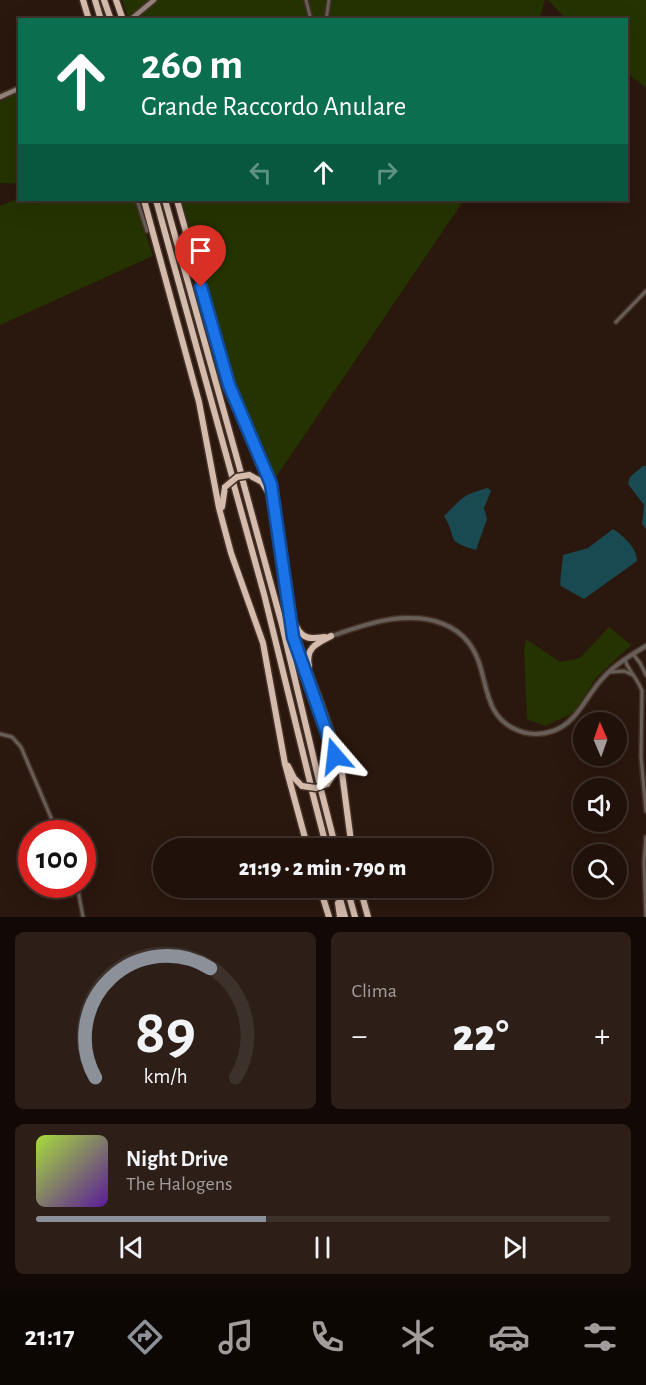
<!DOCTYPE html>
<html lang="it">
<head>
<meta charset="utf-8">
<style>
	:root { --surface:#20110a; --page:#2d1f18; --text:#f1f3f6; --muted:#a29d9c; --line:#3d312b; --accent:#8c9099 }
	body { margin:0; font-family:"Alegreya Sans",sans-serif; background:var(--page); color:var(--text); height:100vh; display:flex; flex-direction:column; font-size:22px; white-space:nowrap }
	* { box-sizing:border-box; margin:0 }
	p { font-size:20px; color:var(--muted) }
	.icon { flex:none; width:33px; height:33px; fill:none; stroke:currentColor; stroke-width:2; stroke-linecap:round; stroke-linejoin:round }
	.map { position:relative; height:917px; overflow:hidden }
	.panel { display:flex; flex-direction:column; gap:15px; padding:15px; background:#120906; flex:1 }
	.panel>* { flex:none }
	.banner { position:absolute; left:18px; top:18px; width:610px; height:183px; border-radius:0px; box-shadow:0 6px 24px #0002,0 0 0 2px var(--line); background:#0b6e4f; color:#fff; overflow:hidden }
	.needle { width:39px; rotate:358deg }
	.controls { position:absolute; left:573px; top:712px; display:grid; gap:12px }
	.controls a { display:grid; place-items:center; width:54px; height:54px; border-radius:50%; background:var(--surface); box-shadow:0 6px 24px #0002,0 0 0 2px var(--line); font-size:30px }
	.speed { position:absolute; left:18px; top:820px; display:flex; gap:12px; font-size:30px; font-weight:700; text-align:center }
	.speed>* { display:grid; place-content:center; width:78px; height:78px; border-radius:50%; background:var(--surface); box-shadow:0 6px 24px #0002,0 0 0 2px var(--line); line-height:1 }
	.speed .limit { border:9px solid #d22; background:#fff; color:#111 }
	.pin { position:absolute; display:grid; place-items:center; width:51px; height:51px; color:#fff; margin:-62px -26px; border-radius:50% 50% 50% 0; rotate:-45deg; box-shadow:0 0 6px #0007 }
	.pin .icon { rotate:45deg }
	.me { position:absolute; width:66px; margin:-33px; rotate:343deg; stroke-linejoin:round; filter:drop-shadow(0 0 4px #0008) }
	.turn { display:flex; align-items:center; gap:21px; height:126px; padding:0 24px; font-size:27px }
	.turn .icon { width:78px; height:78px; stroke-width:2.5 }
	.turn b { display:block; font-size:42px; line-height:51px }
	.lanes { display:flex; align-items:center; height:57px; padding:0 24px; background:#0003; justify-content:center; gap:30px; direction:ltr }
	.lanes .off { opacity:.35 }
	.big { font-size:45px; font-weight:800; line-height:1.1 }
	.panel .card { flex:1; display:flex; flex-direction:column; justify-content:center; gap:9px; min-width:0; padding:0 21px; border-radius:9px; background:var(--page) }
	.panel .dial { align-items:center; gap:0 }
	.dial svg { height:156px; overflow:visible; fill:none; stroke:var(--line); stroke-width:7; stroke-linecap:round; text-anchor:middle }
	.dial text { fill:var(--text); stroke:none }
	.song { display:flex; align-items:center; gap:18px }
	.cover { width:72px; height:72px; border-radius:9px; background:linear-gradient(135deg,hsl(80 70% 55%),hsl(270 70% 35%)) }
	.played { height:6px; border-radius:3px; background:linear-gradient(90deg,var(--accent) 40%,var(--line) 40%) }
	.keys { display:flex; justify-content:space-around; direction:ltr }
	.heat { display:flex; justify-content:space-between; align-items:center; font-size:33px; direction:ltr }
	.panel .tiles { flex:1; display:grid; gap:15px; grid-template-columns:1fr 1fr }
	.card:last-child { grid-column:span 2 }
	.trip { position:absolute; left:153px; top:838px; width:339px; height:60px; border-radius:30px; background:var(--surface); box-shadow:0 6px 24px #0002,0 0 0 2px var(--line); font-weight:800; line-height:60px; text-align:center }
	.tab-bar { display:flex; height:96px; justify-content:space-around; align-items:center; background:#0d0704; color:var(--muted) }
	.tab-bar .icon { width:42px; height:42px }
	.tab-bar .active { color:var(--accent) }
	.tab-bar b { font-size:27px; color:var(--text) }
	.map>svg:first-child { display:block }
	.green { fill:#253301 }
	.water { fill:#1a4a51 }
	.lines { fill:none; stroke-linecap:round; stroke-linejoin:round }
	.minor-casing { stroke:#433128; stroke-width:6 }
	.tertiary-casing { stroke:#433128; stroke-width:7 }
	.secondary-casing { stroke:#433128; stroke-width:8 }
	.motorway-casing { stroke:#433128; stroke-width:9 }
	.minor { stroke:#685e58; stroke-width:3 }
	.tertiary { stroke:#685e58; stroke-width:4 }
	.secondary { stroke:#93847a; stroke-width:4.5 }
	.motorway { stroke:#d4bbac; stroke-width:6 }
	.motorway-bridge-casing { stroke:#433128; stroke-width:9; stroke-linecap:butt }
	.motorway-bridge { stroke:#d4bbac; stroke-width:6 }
	.route-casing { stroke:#114b97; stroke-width:15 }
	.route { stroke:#1a73e8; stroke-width:10 }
</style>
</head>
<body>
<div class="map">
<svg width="646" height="917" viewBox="0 0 646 917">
	<rect width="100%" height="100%" fill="#2a170e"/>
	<g class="green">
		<polygon points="122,0 545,0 539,20 129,20"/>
		<polygon points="548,0 646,0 646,88 627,73 627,20 566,19"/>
		<polygon points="19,92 19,184 0,183 0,102"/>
		<polygon points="19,198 20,200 135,200 153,256 0,325 0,206"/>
		<polygon points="180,200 464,200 274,480 232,383"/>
		<polygon points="609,627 631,645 595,679 574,713 545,726 527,719 524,650 526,639 560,662 580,658"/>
	</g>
	<g class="water">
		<polygon points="643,466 646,466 646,529 642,524 644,505 628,484 630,477"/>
		<path d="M488,488L491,491L484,508L487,519L476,550C443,540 459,540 444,516C463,498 461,495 488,488Z"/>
		<path d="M613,529C623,536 637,547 637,561L584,599L561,586C559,582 563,562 563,555L588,548Z"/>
	</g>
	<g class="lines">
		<g class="minor-casing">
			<g id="minor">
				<polyline points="306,0 311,20"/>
				<polyline points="326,20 329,0"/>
				<polyline points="137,200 147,231"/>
				<polyline points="616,322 646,291"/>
				<polyline points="633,654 640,663 646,675"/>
				<path d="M625,660C629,672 638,679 642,691L641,757L646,811"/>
				<polyline points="610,672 624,671 633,675"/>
				<polyline points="0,734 12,737 21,747 58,834"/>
				<polyline points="77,885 83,917"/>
				<polyline points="646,917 644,862 646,837"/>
			</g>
		</g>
		<g class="tertiary-casing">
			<path id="tertiary" d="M331,636C356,628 384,617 411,618C432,618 455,625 468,642C491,670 478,714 517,730C528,735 542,735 553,731C577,723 586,696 602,679C614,665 631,655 646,646"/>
		</g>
		<g class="secondary-casing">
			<g id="secondary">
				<polyline points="130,20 154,0"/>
				<polyline points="0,97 20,88"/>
			</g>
		</g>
		<g class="motorway-casing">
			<g id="motorway">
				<polyline points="83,0 89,20"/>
				<polyline points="95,0 101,20"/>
				<polyline points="104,0 111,20"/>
				<polyline points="116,0 123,20"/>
				<polyline points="144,200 199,402 219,508 231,553 263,643 285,764 308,849"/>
				<polyline points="156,200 232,476"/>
				<polyline points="165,200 241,473"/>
				<polyline points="177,200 229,385 272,487 288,603 303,658 319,698 340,758 352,849"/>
				<polyline points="249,475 262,482 271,497"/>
				<polyline points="242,478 282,625 320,785"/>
				<polyline points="233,482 264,594 311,786"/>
				<polyline points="222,507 225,487"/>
				<path d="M296,626C303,640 311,639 325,637"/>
				<path d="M309,666C305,648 317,643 331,636"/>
				<polyline points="288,766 294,778 302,786"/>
				<polyline points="327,784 336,771 335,755"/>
				<polyline points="321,790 336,849"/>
				<polyline points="312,791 327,849"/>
				<polyline points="320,888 329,917"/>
				<polyline points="337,888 345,917"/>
				<polyline points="347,888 355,917"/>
				<polyline points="360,888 368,917"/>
				<polyline points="338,903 340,917"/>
			</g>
		</g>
		<use href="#minor" class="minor"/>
		<use href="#tertiary" class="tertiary"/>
		<use href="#secondary" class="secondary"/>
		<use href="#motorway" class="motorway"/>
		<g class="motorway-bridge-casing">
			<g id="motorway-bridge">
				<polyline points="225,487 237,477 249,475"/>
				<polyline points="302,786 316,788 327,784"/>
			</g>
		</g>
		<use href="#motorway-bridge" class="motorway-bridge"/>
	</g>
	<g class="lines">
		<g class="route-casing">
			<polyline id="route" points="201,287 229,385 271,484 293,637 335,756"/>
		</g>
		<use href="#route" class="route"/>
	</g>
</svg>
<div class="controls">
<a><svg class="needle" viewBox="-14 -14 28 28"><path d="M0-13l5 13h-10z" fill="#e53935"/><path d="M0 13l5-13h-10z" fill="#a29d9c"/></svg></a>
<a><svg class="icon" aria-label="sound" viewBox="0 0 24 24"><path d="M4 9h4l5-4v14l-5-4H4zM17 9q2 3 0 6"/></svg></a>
<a><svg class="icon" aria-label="search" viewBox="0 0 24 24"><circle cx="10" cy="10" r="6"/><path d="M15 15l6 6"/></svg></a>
</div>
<div class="speed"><div class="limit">100</div></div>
<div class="pin" style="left:201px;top:287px;background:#d93025"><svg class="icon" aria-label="arrive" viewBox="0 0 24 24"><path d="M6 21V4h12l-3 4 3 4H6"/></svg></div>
<svg class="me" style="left:335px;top:756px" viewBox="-20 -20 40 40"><path d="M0-17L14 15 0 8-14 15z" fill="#1a73e8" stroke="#fff" stroke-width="4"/></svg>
<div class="trip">21:19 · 2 min · 790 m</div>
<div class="banner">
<div class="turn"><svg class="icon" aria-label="ahead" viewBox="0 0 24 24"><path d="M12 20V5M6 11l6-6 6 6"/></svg><div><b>260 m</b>Grande Raccordo Anulare</div></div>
<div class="lanes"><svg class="icon off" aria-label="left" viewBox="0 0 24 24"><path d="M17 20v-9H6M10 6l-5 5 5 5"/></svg><svg class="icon" aria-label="ahead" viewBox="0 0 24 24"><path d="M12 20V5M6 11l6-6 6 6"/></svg><svg class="icon off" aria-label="right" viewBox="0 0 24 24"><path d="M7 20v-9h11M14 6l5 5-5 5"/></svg></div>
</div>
</div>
<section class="panel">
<div class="tiles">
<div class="card dial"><svg viewBox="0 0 100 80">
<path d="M14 69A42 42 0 1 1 86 69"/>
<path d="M14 69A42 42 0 0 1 73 13" stroke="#8c9099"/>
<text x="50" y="56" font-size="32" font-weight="700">89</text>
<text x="50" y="72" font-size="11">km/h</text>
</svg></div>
<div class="card"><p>Clima</p>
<div class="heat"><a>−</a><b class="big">22°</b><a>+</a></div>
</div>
<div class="card">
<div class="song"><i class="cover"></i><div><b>Night Drive</b><p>The Halogens</p></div></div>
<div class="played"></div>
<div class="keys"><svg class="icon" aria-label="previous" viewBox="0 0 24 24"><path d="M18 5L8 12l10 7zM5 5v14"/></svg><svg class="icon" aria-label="pause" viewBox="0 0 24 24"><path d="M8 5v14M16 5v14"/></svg><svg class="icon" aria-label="next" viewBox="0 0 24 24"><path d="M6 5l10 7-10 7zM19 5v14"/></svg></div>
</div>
</div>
</section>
<nav class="tab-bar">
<b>21:17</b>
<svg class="icon active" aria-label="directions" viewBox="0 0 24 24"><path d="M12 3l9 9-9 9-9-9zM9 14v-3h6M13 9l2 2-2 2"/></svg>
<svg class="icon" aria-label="music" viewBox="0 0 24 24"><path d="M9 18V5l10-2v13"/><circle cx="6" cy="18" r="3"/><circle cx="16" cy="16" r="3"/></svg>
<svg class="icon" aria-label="phone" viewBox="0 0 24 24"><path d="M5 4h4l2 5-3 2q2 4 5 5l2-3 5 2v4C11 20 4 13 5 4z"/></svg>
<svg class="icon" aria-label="climate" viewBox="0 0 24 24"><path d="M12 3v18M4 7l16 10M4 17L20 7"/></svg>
<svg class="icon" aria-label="car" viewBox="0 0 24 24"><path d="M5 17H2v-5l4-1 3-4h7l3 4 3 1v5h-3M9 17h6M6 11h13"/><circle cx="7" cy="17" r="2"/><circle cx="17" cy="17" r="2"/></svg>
<svg class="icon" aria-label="filters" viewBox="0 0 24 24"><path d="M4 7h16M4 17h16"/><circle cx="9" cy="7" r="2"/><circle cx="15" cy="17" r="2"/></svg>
</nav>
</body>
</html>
